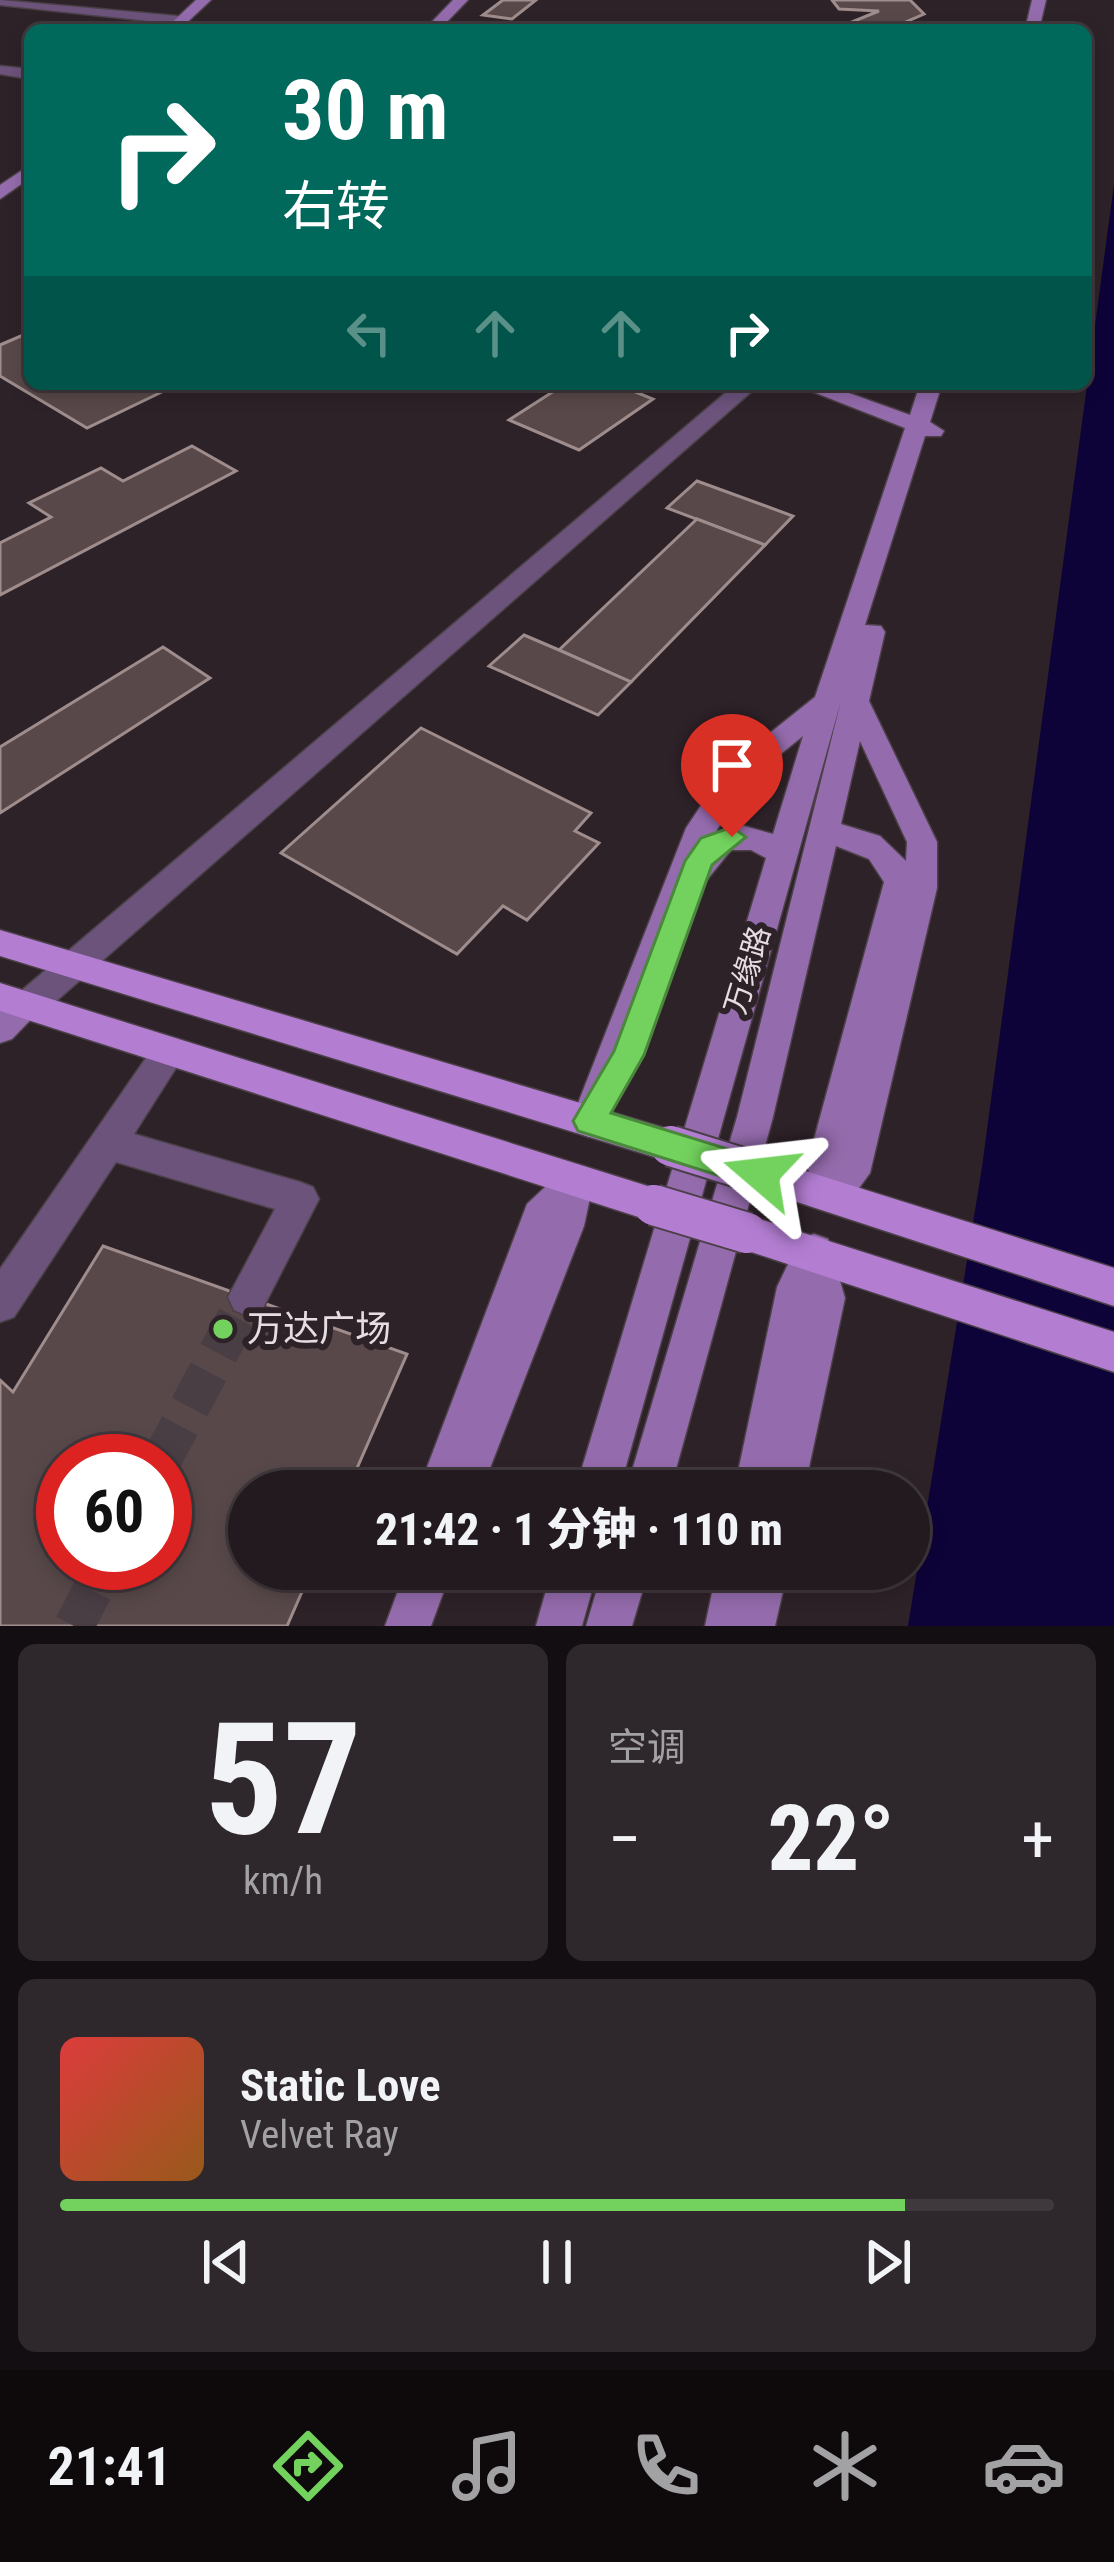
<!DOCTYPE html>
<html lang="zh">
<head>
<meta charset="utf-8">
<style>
	:root { --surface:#221a1f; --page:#2e272c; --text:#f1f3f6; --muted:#a2a1a4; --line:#3f383d; --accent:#72d25d }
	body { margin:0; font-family:"Roboto Condensed","Noto Sans SC",sans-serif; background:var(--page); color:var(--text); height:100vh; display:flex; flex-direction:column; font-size:45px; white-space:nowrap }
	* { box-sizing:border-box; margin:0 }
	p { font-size:39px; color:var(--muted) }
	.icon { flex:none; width:66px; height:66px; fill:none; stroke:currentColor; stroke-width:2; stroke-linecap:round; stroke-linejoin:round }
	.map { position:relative; height:1626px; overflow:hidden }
	.sheet { display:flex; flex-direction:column; gap:18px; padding:18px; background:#130e11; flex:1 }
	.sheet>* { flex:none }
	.guide { position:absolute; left:24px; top:24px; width:1068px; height:366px; border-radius:18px; box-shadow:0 6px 18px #0003,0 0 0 3px var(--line); background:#00695c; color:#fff; overflow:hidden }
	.speed { position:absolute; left:36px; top:1434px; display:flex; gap:24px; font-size:60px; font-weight:700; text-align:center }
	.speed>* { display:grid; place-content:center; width:156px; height:156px; border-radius:50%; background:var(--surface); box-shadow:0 6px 18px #0003,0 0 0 3px var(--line); line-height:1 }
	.speed .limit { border:18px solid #d22; background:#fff; color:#111 }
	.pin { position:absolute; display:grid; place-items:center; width:102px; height:102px; color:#fff; margin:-123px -51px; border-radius:50% 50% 50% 0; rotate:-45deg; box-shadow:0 0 12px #0007 }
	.pin .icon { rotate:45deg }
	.me { position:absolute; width:132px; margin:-66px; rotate:287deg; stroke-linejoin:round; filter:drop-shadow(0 0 9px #0008) }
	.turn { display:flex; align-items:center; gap:42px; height:252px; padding:0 60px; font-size:54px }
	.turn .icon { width:156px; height:156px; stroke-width:2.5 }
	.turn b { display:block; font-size:84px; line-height:102px }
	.lanes { display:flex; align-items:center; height:114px; padding:0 60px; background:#0003; justify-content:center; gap:60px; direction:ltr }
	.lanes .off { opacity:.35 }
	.big { font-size:90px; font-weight:800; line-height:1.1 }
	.sheet .card { flex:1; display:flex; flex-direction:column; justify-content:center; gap:18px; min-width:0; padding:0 42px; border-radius:18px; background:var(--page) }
	.sheet .dial { align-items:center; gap:0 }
	.dial b { font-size:156px; line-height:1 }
	.song { display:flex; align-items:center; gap:36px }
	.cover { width:144px; height:144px; border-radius:18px; background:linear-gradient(135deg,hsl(0 70% 55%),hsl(30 70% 35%)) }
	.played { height:12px; border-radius:6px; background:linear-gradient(90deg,var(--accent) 85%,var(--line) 85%) }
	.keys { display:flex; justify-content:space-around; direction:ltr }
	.heat { display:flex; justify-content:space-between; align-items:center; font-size:66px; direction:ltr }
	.sheet .tiles { flex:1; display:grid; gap:18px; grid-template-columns:1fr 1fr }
	.card:last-child { grid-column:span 2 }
	.trip { position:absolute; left:228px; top:1470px; width:702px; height:120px; border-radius:60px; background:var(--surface); box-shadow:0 6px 18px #0003,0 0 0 3px var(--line); font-weight:800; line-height:120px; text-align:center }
	.dock { display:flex; height:192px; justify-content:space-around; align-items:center; background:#0e0a0c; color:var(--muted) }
	.dock .icon { width:84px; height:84px }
	.dock .on { color:var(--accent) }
	.dock b { font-size:54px; color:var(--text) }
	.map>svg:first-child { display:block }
	.water { fill:#0e0339 }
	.building { fill:#584849; stroke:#9f8d8d; stroke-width:3; fill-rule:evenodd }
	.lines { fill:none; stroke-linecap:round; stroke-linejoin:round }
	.street-tunnel { stroke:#4a3e45; stroke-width:40; stroke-dasharray:40 21; stroke-linecap:butt }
	.street-casing { stroke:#4b4047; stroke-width:3 }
	.secondary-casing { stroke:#4b4047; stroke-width:3 }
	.primary-casing { stroke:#4b4047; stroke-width:3 }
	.street { fill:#6c537c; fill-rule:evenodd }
	.secondary { fill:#946bac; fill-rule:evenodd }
	.primary { fill:#b37dd2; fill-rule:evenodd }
	.primary-bridge-casing { stroke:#4b4047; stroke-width:44; stroke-linecap:butt }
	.primary-bridge { stroke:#b37dd2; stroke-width:40 }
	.route { fill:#72d25d; stroke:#4a883c; stroke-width:3 }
	.poi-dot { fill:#72d25d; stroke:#2e2229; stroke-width:4.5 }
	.labels { text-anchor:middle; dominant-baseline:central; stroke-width:12; stroke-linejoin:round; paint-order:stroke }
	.street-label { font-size:30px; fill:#e6dde2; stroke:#2e2229 }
	.near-poi-label { font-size:36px; fill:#e6dde2; stroke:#2e2229; text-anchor:start }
</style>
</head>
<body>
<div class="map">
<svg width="1114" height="1626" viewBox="0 0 1114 1626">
	<rect width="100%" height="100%" fill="#2e2229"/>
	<polygon class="water" points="1114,184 1114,1626 908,1626 982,1167"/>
	<g class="building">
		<polygon points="503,0 536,0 512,19 483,15"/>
		<polygon points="832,0 910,0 924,14 899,25 917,30 855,30 849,23 879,11 839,9"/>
		<polygon points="30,332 30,384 170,388 87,428 0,376 0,345"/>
		<polygon points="565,384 616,384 653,399 579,450 509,420"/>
		<polygon points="192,446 236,471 0,595 0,543 51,517 29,503 101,468 123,481"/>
		<polygon points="697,481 793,516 765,545 667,508"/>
		<polygon points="697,519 765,545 631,682 559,650"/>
		<polygon points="524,635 559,650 631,682 598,715 489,666"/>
		<polygon points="163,647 210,678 0,813 0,747"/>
		<polygon points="421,728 591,813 575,831 599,843 527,920 503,906 457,954 281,853"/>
		<path d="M103,1246L407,1354L347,1491H249V1569H312L287,1626H0V1380L13,1392ZM63,1461H165V1563H63Z"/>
	</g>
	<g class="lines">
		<g class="street-tunnel">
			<polyline points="161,1461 248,1297"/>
			<polyline points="74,1626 107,1563"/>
		</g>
		<g class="street-casing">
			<g id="street">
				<polygon points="0,0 177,16 184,20 177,24 0,5"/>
				<polygon points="0,66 30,69 30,79 0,74"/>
				<polygon points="736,384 760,384 38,1017 26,1021 14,1017 9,1007 14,997"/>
				<polygon points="169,1037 181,1042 186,1052 134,1134 300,1182 313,1187 319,1199 262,1310 248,1316 234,1310 228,1297 275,1209 116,1162 14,1317 0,1322 0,1269 157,1042"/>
			</g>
		</g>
		<g class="secondary-casing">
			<g id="secondary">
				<polygon points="196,0 211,0 179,30 164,30"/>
				<polygon points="453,0 468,0 439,30 424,30"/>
				<polygon points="1032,0 1046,0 1039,30 1025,30"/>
				<polygon points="30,165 30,178 0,199 0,185"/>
				<path d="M793,384H824L910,415L920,384H942L930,422L944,431L941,436H925L865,625L881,626L885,632L869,701L937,842V888L870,1173L845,1207L832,1212L819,1207L807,1165L884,882L869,859L836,846L773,1117L670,1491H626L737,1117L841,701L619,1491H575L766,858L751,850H731L706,881L694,884L602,1132L589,1137L576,1132L571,1121L686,828L726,768L815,697L905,428ZM803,736L773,834L744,826L715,833L746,782ZM860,741L907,842L906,861L880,836L841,824Z"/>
				<polygon points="26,993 38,997 43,1007 12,1039 0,1043 0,1009"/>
				<polygon points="574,1167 587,1172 593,1184 584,1226 490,1468 469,1472 462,1491 418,1491 527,1204 561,1172"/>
				<polygon points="814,1234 828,1239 845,1298 804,1491 734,1491 777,1287 800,1239"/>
				<polygon points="406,1569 452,1569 431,1626 385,1626"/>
				<polygon points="552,1569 598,1569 582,1626 536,1626"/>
				<polygon points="603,1569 649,1569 632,1626 586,1626"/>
				<polygon points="717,1569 788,1569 775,1626 705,1626"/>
			</g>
		</g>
		<g class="primary-casing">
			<g id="primary">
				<polygon points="0,930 671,1130 684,1135 689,1146 684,1157 671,1162 0,956"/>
				<polygon points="0,983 654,1188 667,1193 673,1205 667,1217 654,1222 0,1011"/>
				<polygon points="761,1157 1114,1268 1114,1306 748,1186 742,1174 748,1162"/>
				<polygon points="747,1215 1114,1332 1114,1372 733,1246 728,1233 733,1220"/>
			</g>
		</g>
		<use href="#street" class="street"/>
		<use href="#secondary" class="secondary"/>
		<use href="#primary" class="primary"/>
		<g class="primary-bridge-casing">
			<g id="primary-bridge">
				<polyline points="671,1146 761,1174"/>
				<polyline points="654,1205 747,1233"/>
			</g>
		</g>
		<use href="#primary-bridge" class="primary-bridge"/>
	</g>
	<polygon class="route" points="732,827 746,837 712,865 644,1055 611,1113 773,1163 778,1174 773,1184 761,1189 578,1131 573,1121 614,1051 685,861 701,838"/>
	<circle class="poi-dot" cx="223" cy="1329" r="12"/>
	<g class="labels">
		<g class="street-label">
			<text transform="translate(747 970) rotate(-73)">万缘路</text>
		</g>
		<g class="near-poi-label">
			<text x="247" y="1329">万达广场</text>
		</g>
	</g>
</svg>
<div class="speed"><div class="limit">60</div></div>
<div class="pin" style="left:732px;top:837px;background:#d93025"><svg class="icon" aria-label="arrive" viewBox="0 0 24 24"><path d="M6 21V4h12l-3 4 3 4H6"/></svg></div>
<svg class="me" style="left:761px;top:1174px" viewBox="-20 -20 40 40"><path d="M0-17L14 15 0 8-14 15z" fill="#72d25d" stroke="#fff" stroke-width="4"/></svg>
<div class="trip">21:42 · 1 分钟 · 110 m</div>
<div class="guide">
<div class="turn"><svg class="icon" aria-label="right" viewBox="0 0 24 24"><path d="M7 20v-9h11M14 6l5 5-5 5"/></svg><div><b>30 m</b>右转</div></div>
<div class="lanes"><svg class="icon off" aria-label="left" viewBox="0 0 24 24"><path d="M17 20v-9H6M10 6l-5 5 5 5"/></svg><svg class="icon off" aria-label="ahead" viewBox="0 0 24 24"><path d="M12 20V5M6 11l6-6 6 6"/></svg><svg class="icon off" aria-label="ahead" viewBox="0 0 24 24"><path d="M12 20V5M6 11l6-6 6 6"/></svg><svg class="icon" aria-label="right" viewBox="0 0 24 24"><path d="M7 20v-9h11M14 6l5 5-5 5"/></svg></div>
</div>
</div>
<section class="sheet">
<div class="tiles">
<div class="card dial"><b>57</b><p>km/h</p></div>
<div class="card"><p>空调</p>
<div class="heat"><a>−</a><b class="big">22°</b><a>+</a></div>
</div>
<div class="card">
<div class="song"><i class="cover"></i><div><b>Static Love</b><p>Velvet Ray</p></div></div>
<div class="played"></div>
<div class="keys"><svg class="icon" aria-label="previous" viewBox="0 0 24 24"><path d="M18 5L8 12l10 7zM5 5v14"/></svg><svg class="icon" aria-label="pause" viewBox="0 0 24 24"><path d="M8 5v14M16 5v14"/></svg><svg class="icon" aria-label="next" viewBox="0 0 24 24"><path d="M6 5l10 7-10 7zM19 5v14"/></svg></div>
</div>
</div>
</section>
<nav class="dock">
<b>21:41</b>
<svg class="icon on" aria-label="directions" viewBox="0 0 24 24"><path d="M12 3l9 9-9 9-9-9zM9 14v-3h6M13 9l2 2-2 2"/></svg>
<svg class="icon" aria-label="music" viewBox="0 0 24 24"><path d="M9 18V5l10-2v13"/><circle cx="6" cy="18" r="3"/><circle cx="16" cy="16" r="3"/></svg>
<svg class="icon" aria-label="phone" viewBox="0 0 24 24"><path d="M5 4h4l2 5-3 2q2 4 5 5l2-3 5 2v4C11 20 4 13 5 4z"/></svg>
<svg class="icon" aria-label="climate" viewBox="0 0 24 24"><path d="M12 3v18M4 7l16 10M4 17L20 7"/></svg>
<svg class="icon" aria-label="car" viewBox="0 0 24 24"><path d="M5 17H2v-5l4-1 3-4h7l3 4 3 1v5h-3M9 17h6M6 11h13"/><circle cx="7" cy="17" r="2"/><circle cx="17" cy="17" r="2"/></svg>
</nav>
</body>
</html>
